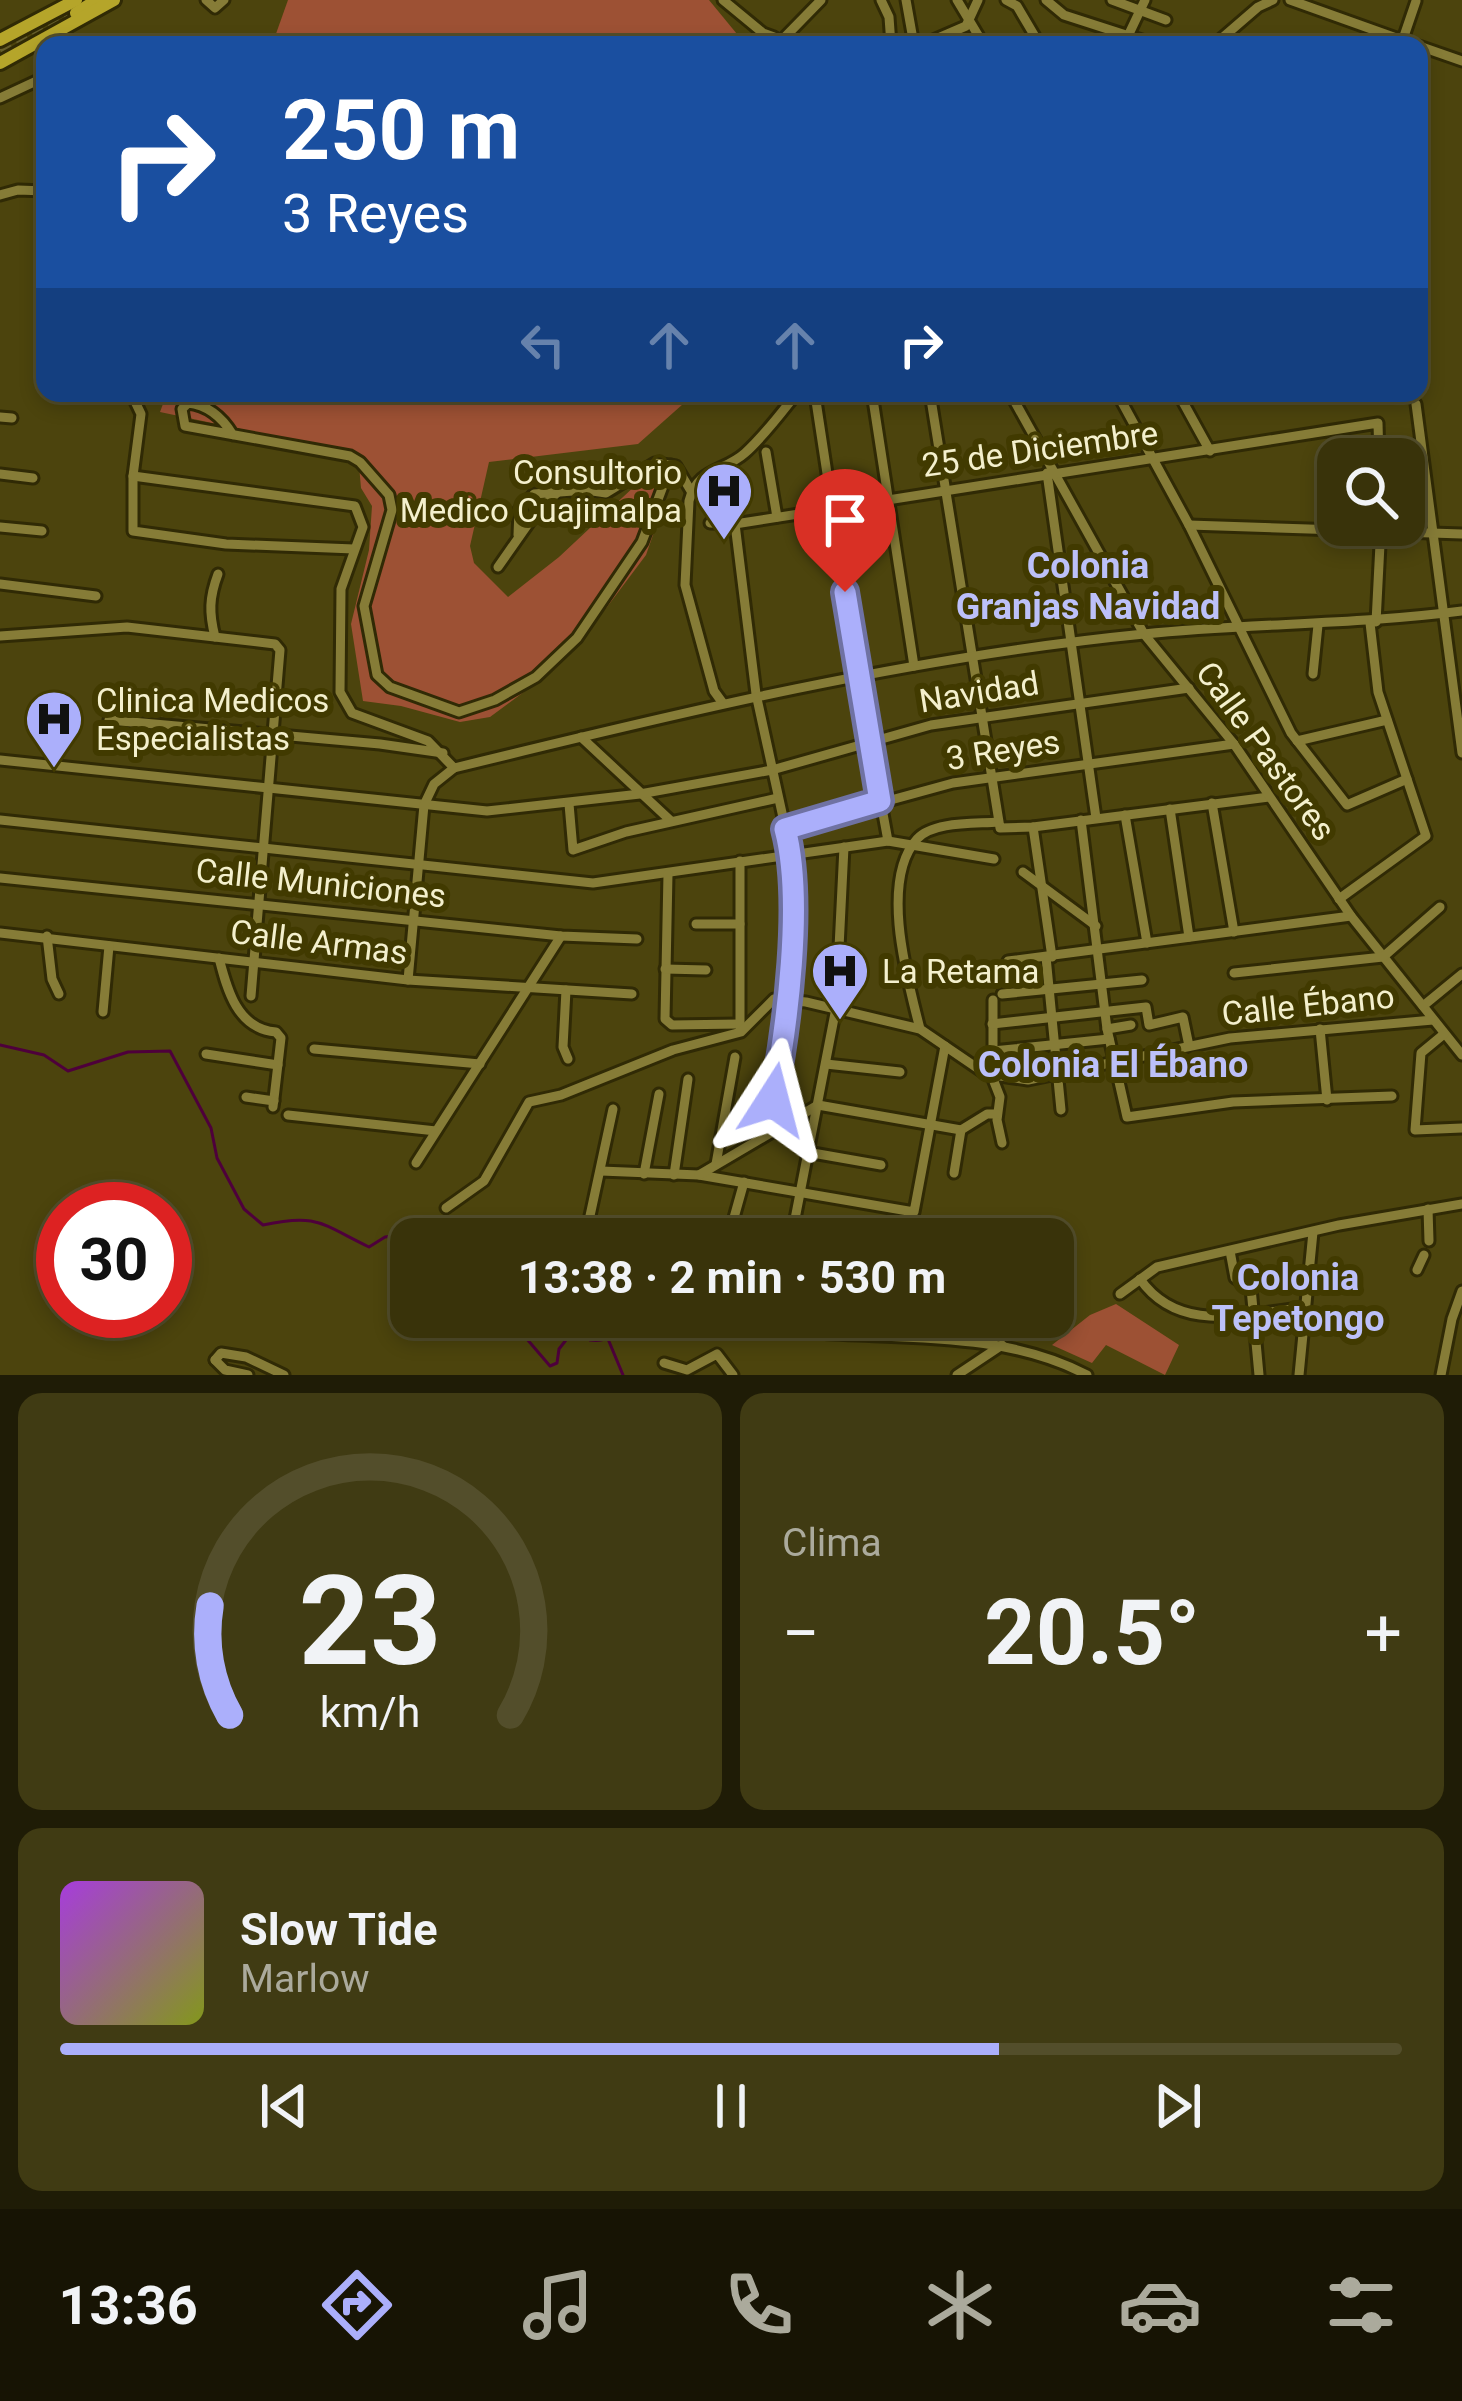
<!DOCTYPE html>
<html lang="es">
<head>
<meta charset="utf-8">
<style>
	:root { --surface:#39330a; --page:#403b13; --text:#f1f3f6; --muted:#abaa9c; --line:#534e2b; --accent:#abaffb }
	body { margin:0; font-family:Roboto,sans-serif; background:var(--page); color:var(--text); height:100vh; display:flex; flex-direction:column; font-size:45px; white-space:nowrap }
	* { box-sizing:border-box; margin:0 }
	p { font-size:39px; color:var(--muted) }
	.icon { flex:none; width:66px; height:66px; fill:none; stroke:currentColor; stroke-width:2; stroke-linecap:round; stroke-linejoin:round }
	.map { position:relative; height:1375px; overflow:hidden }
	.sheet { display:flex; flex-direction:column; gap:18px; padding:18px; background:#1f1c06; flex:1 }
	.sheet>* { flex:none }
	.banner { position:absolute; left:36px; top:36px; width:1392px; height:366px; border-radius:24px; box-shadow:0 6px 18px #0003,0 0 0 3px var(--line); background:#1a4fa0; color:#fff; overflow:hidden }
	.controls { position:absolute; left:1317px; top:438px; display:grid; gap:24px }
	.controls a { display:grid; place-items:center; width:108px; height:108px; border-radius:24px; background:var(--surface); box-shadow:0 6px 18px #0003,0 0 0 3px var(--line); font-size:60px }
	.speed { position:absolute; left:36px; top:1182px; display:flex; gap:24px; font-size:60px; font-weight:700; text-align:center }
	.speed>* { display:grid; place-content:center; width:156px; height:156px; border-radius:50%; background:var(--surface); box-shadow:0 6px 18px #0003,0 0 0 3px var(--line); line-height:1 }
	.speed .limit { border:18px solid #d22; background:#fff; color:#111 }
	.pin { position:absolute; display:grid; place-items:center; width:102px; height:102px; color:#fff; margin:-123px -51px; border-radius:50% 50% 50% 0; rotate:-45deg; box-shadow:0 0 12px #0007 }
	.pin .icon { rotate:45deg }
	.me { position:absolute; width:132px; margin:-66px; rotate:9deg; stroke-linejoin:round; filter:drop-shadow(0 0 9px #0008) }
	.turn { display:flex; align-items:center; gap:42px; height:252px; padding:0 48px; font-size:54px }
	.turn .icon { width:156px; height:156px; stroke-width:2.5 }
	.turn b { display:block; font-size:84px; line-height:102px }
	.lanes { display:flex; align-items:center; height:114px; padding:0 48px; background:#0003; justify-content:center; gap:60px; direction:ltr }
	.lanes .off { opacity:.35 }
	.big { font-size:90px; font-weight:700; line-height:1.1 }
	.sheet .tile { flex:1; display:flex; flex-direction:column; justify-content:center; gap:18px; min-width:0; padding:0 42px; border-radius:24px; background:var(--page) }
	.sheet .dial { align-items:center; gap:0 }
	.dial svg { height:312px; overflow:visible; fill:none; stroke:var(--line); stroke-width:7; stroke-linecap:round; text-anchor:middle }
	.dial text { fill:var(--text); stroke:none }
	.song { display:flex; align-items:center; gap:36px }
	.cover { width:144px; height:144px; border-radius:18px; background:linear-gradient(135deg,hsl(280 70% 55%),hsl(70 70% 35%)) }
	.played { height:12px; border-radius:6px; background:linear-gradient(90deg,var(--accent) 70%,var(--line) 70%) }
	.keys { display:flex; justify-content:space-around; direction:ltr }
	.heat { display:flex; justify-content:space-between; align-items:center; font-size:66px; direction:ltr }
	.sheet .tiles { flex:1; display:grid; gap:18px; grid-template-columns:1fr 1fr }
	.tile:last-child { grid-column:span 2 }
	.trip { position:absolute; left:390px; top:1218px; width:684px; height:120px; border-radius:24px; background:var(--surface); box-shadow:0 6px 18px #0003,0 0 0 3px var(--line); font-weight:700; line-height:120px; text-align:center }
	.menu { display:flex; height:192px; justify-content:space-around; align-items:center; background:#171404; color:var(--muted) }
	.menu .icon { width:84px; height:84px }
	.menu .on { color:var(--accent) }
	.menu b { font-size:54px; color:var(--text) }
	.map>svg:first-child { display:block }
	.green { fill:#9d5134 }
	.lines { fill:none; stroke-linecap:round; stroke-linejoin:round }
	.stream { stroke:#4e003b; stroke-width:3 }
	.major-tunnel { stroke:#655e2a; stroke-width:12; stroke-dasharray:12 6; stroke-linecap:butt }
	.minor-casing { stroke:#302a05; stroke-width:15 }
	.major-casing { stroke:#302a05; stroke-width:18 }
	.minor { stroke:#867c37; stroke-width:9 }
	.major { stroke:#b5a52a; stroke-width:12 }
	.route-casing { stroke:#6f72a3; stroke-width:30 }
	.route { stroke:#abaffb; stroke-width:21 }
	.labels { text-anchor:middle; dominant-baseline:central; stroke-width:12; stroke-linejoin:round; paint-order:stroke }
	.street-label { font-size:33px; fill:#f4f0cd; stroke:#413a00 }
	.poi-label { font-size:33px; fill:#f4f0cd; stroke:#413a00; text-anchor:start }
	.neighbourhood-label { font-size:36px; font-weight:bold; fill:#bcc0f9; stroke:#413a00 }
</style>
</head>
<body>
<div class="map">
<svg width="1462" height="1375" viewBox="0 0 1462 1375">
	<rect width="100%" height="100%" fill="#4c440d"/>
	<g class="green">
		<polygon points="288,0 709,0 746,45 272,45"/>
		<polygon points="167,393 686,393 683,404 638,444 489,462 470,546 474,563 508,597 559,557 638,483 659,475 669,489 646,555 607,607 556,668 490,717 460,722 401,706 363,701 351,624 369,550 372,506 361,488 358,454 160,412"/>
		<polygon points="1116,1304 1179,1345 1165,1375 1106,1345 1092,1363 1052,1345 1090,1315"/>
	</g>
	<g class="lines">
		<g class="stream">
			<path d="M0,1045L44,1055L68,1071L128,1052L170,1051L211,1128L217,1158L244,1209L263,1225C318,1213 321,1224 369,1247L385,1237L470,1227L476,1239"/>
			<polyline points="1035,1239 1041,1235"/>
			<path d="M508,1317L550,1366L557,1363L559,1349L573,1331L582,1329L590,1340C610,1343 611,1332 621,1317"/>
			<polyline points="608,1339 623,1375"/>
		</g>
		<polyline class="major-tunnel" points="0,50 80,8"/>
		<g class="minor-casing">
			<g id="minor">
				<polyline points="206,0 215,8 224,0"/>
				<polyline points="723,0 763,33 774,37"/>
				<polyline points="881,0 889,17 891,45"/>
				<polyline points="906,0 914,45"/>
				<polyline points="957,0 984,45"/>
				<polyline points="1006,0 1017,6 1040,45"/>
				<polyline points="1046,0 1064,15 1157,45"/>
				<polyline points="1112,0 1166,20"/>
				<polyline points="1290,0 1416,45"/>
				<polyline points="1128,36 1145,0"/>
				<polyline points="783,39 821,0"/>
				<polyline points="922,45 966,26 978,0"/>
				<polyline points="1214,45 1258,7 1273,0"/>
				<polyline points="1401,45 1416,1"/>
				<polyline points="1419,46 1462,61"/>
				<polyline points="0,98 45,77"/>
				<polyline points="0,195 18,190 45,191"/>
				<polyline points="131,393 141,414 133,476 133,531 226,544 354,549"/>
				<polyline points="872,393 914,666"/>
				<polyline points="930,393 1000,828 1033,827 1269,797"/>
				<polyline points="1010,393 1144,634 1234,744 1351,916 1462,1055"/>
				<polyline points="1117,393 1189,525 1291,733 1347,805 1407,779"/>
				<polyline points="1178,393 1210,451"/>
				<polyline points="816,401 858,677 888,841"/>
				<polyline points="1416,404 1462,753"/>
				<polyline points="0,417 12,418"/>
				<path d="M233,435C222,417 208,405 188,403L182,409L185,426L350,456L360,462L389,495L392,510L364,606L377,675L390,687L459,712L495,700L536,677L577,638L642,542L671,465"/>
				<polyline points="766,452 777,517"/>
				<polyline points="1047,473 1096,818"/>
				<polyline points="0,474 33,478"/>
				<polyline points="133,476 355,506 363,527 341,589 340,692 352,713 428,741 454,768"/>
				<polyline points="710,523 735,524 1378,423 1379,459"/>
				<polyline points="735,524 756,694 791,854 788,999 767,1133"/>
				<polyline points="1189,525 1462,534"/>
				<polyline points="0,527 42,531"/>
				<polyline points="518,535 519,510 534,494 586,490 606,493 655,463 676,466 691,491"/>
				<polyline points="498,567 538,510 557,493"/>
				<polyline points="0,584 96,596"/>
				<polyline points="1376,622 1381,525"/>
				<polyline points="0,636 127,627 275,644 280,650 251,996"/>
				<path d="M215,637C209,613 209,598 218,574"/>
				<polyline points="1313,674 1318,625"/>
				<path d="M722,702L714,691L685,585L689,501C697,468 724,472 745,453C765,435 781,413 797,393"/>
				<polyline points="109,720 380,744 443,753"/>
				<polyline points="581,737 671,821"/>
				<polyline points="1297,741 1387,720"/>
				<polyline points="0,760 487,811 640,794 772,770 931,725 1189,688"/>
				<polyline points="1212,803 1234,932"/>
				<polyline points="569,804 573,850 626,832 778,798"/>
				<polyline points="1170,809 1189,937"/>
				<polyline points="1125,815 1147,943"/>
				<polyline points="0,820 593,883 888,841 994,859"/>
				<polyline points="1081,820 1107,1029 1127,1117 1233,1102 1392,1096"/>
				<polyline points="1033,827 1052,957"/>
				<polyline points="785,829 953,783 1234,744"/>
				<polyline points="1023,872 1096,926"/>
				<polyline points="668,874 665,1019 672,1025 739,1024"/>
				<polyline points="0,878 561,936 637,939"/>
				<polyline points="1339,899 1426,836 1378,692 1370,623"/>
				<polyline points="696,924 740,924"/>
				<polyline points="0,933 408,980 632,994"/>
				<polyline points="47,936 52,979 59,994"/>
				<polyline points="1046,957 1061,1110"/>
				<path d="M219,958C227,989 237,1029 276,1032L281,1038L273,1107"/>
				<polyline points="1008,961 1351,916"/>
				<polyline points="665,969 706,970"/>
				<polyline points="1234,973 1383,957 1440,907"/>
				<path d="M408,980L424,805L434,784L454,768C682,712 910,657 1144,634C1250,623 1354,625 1462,611"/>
				<polyline points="566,990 563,1047 568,1059"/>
				<polyline points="1002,994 1142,980"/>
				<polyline points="993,1000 993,1079 1000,1097 997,1120 1002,1143"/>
				<polyline points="1423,1006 1462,974"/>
				<polyline points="103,1012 109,946"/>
				<polyline points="992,1024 1146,1007 1149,1025 1183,1017 1189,1046"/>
				<polyline points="740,1027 740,861"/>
				<path d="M920,1029C908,981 879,881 917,839C933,821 976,824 998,822"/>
				<polyline points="1107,1029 1131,1025"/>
				<polyline points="1320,1029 1327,1100"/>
				<polyline points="1444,1034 1421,1053 1415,1130 1462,1128"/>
				<polyline points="314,1049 480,1064"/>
				<polyline points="993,1051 1109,1039"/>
				<polyline points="206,1054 278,1065"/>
				<polyline points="826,1064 900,1072"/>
				<polyline points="246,1097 274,1101"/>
				<polyline points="288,1115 436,1131"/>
				<polyline points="961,1130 987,1114 997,1114"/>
				<polyline points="807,1152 881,1165"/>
				<polyline points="416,1163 561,936"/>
				<polyline points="716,1164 735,1057"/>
				<polyline points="601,1171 699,1175 914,1212 945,1046"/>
				<polyline points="954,1173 961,1130"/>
				<polyline points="644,1174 659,1094"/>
				<polyline points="674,1175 688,1079"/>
				<polyline points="699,1175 818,1105 961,1130"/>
				<polyline points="446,1208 484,1181 529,1102 561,1095 673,1050 741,1032 774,999 806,1002 920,1029 986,1074 1028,1080 1230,1038 1433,1020"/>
				<polyline points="1428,1209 1429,1241"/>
				<polyline points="795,1219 836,1008 844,847"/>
				<polyline points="585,1239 613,1109"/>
				<polyline points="728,1239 744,1182"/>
				<polyline points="1230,1251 1235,1278 1251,1288 1259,1375"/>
				<polyline points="1417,1270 1424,1255"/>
				<path d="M1140,1279C1179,1335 1246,1313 1303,1308"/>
				<polyline points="1120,1294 1157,1267 1339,1225 1462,1204"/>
				<path d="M817,1333C906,1339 1006,1332 1087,1375"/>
				<polyline points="215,1360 221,1353 246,1357 284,1375"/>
				<polyline points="215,1360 225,1370 248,1375"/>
				<polyline points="664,1363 687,1370 717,1354 733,1375"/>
				<polyline points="957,1375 1002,1345"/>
				<polyline points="1299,1375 1313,1232"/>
				<polyline points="1441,1375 1452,1319 1462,1291"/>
			</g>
		</g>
		<g class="major-casing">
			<g id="major">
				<polyline points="76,13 97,0"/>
				<polyline points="0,40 76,0"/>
				<polyline points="0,63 114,0"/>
			</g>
		</g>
		<use href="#minor" class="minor"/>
		<use href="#major" class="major"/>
	</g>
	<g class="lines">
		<g class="route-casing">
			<path id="route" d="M773,1100C787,1026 804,900 785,829L880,801L845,592"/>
		</g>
		<use href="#route" class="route"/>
	</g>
	<defs>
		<g id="hospital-pin" transform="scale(3)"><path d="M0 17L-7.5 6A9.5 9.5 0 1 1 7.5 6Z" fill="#abaffb" stroke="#413a00"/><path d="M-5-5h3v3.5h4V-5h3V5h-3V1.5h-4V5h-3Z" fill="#111"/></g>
	</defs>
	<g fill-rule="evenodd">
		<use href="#hospital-pin" x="724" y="491"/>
		<use href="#hospital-pin" x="54" y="719"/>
		<use href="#hospital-pin" x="840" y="971"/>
	</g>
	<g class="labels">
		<g class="street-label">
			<text transform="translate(1040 449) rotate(-8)">25 de Diciembre</text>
			<text transform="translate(979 692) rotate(-9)">Navidad</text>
			<text transform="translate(1003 750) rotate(-9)">3 Reyes</text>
			<text transform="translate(1266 751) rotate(54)">Calle Pastores</text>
			<text transform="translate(321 883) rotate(6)">Calle Municiones</text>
			<text transform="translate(319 942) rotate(7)">Calle Armas</text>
			<text transform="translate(1308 1005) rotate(-6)">Calle Ébano</text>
		</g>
		<g class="poi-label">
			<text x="682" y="472" text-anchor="end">Consultorio<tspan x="682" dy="38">Medico Cuajimalpa</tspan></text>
			<text x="96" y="700">Clinica Medicos<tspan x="96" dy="38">Especialistas</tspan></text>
			<text x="882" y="971">La Retama</text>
		</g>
		<g class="neighbourhood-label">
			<text x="1088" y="566">Colonia<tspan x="1088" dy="41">Granjas Navidad</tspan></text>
			<text x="1113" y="1065">Colonia El Ébano</text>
			<text x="1298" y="1278">Colonia<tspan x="1298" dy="41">Tepetongo</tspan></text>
		</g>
	</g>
</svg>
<div class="controls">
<a><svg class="icon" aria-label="search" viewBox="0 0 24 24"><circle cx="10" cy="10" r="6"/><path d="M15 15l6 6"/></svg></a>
</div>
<div class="speed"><div class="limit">30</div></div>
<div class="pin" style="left:845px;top:592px;background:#d93025"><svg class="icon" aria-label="arrive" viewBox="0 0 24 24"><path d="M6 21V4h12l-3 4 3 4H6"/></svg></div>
<svg class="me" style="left:773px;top:1100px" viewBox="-20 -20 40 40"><path d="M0-17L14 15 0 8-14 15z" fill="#abaffb" stroke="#fff" stroke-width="4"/></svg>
<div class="trip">13:38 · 2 min · 530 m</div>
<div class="banner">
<div class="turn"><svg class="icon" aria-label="right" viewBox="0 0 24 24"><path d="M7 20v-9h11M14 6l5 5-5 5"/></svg><div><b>250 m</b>3 Reyes</div></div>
<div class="lanes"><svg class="icon off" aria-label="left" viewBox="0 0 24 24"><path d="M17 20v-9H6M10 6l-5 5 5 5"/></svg><svg class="icon off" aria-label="ahead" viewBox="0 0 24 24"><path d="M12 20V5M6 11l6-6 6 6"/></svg><svg class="icon off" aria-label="ahead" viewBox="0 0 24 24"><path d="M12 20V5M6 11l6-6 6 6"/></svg><svg class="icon" aria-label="right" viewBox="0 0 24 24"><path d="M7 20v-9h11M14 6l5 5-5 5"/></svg></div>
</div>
</div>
<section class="sheet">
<div class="tiles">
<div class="tile dial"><svg viewBox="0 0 100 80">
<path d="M14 69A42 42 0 1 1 86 69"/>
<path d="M14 69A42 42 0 0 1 9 41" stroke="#abaffb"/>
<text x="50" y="56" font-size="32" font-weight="700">23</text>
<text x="50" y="72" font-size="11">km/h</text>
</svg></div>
<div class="tile"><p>Clima</p>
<div class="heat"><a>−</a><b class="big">20.5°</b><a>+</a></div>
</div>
<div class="tile">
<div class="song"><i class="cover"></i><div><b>Slow Tide</b><p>Marlow</p></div></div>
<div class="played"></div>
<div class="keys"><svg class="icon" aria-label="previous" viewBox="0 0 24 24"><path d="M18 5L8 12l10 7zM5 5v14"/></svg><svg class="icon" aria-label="pause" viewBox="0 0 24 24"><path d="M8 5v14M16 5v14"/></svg><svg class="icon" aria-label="next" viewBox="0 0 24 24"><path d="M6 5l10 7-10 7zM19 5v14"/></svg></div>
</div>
</div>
</section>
<nav class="menu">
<b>13:36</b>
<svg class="icon on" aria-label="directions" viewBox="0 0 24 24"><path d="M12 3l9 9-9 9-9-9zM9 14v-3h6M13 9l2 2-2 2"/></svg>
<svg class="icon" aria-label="music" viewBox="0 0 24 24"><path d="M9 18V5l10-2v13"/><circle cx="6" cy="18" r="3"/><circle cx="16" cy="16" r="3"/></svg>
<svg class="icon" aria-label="phone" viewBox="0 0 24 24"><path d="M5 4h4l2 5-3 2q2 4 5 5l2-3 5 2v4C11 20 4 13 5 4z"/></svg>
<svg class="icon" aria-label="climate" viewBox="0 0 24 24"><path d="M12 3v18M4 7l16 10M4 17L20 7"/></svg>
<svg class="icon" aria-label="car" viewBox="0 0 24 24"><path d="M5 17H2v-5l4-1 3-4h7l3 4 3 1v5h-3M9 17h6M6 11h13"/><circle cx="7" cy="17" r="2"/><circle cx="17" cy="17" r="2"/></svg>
<svg class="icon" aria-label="filters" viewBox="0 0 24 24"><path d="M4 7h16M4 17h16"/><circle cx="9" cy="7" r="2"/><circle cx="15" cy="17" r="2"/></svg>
</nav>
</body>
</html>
